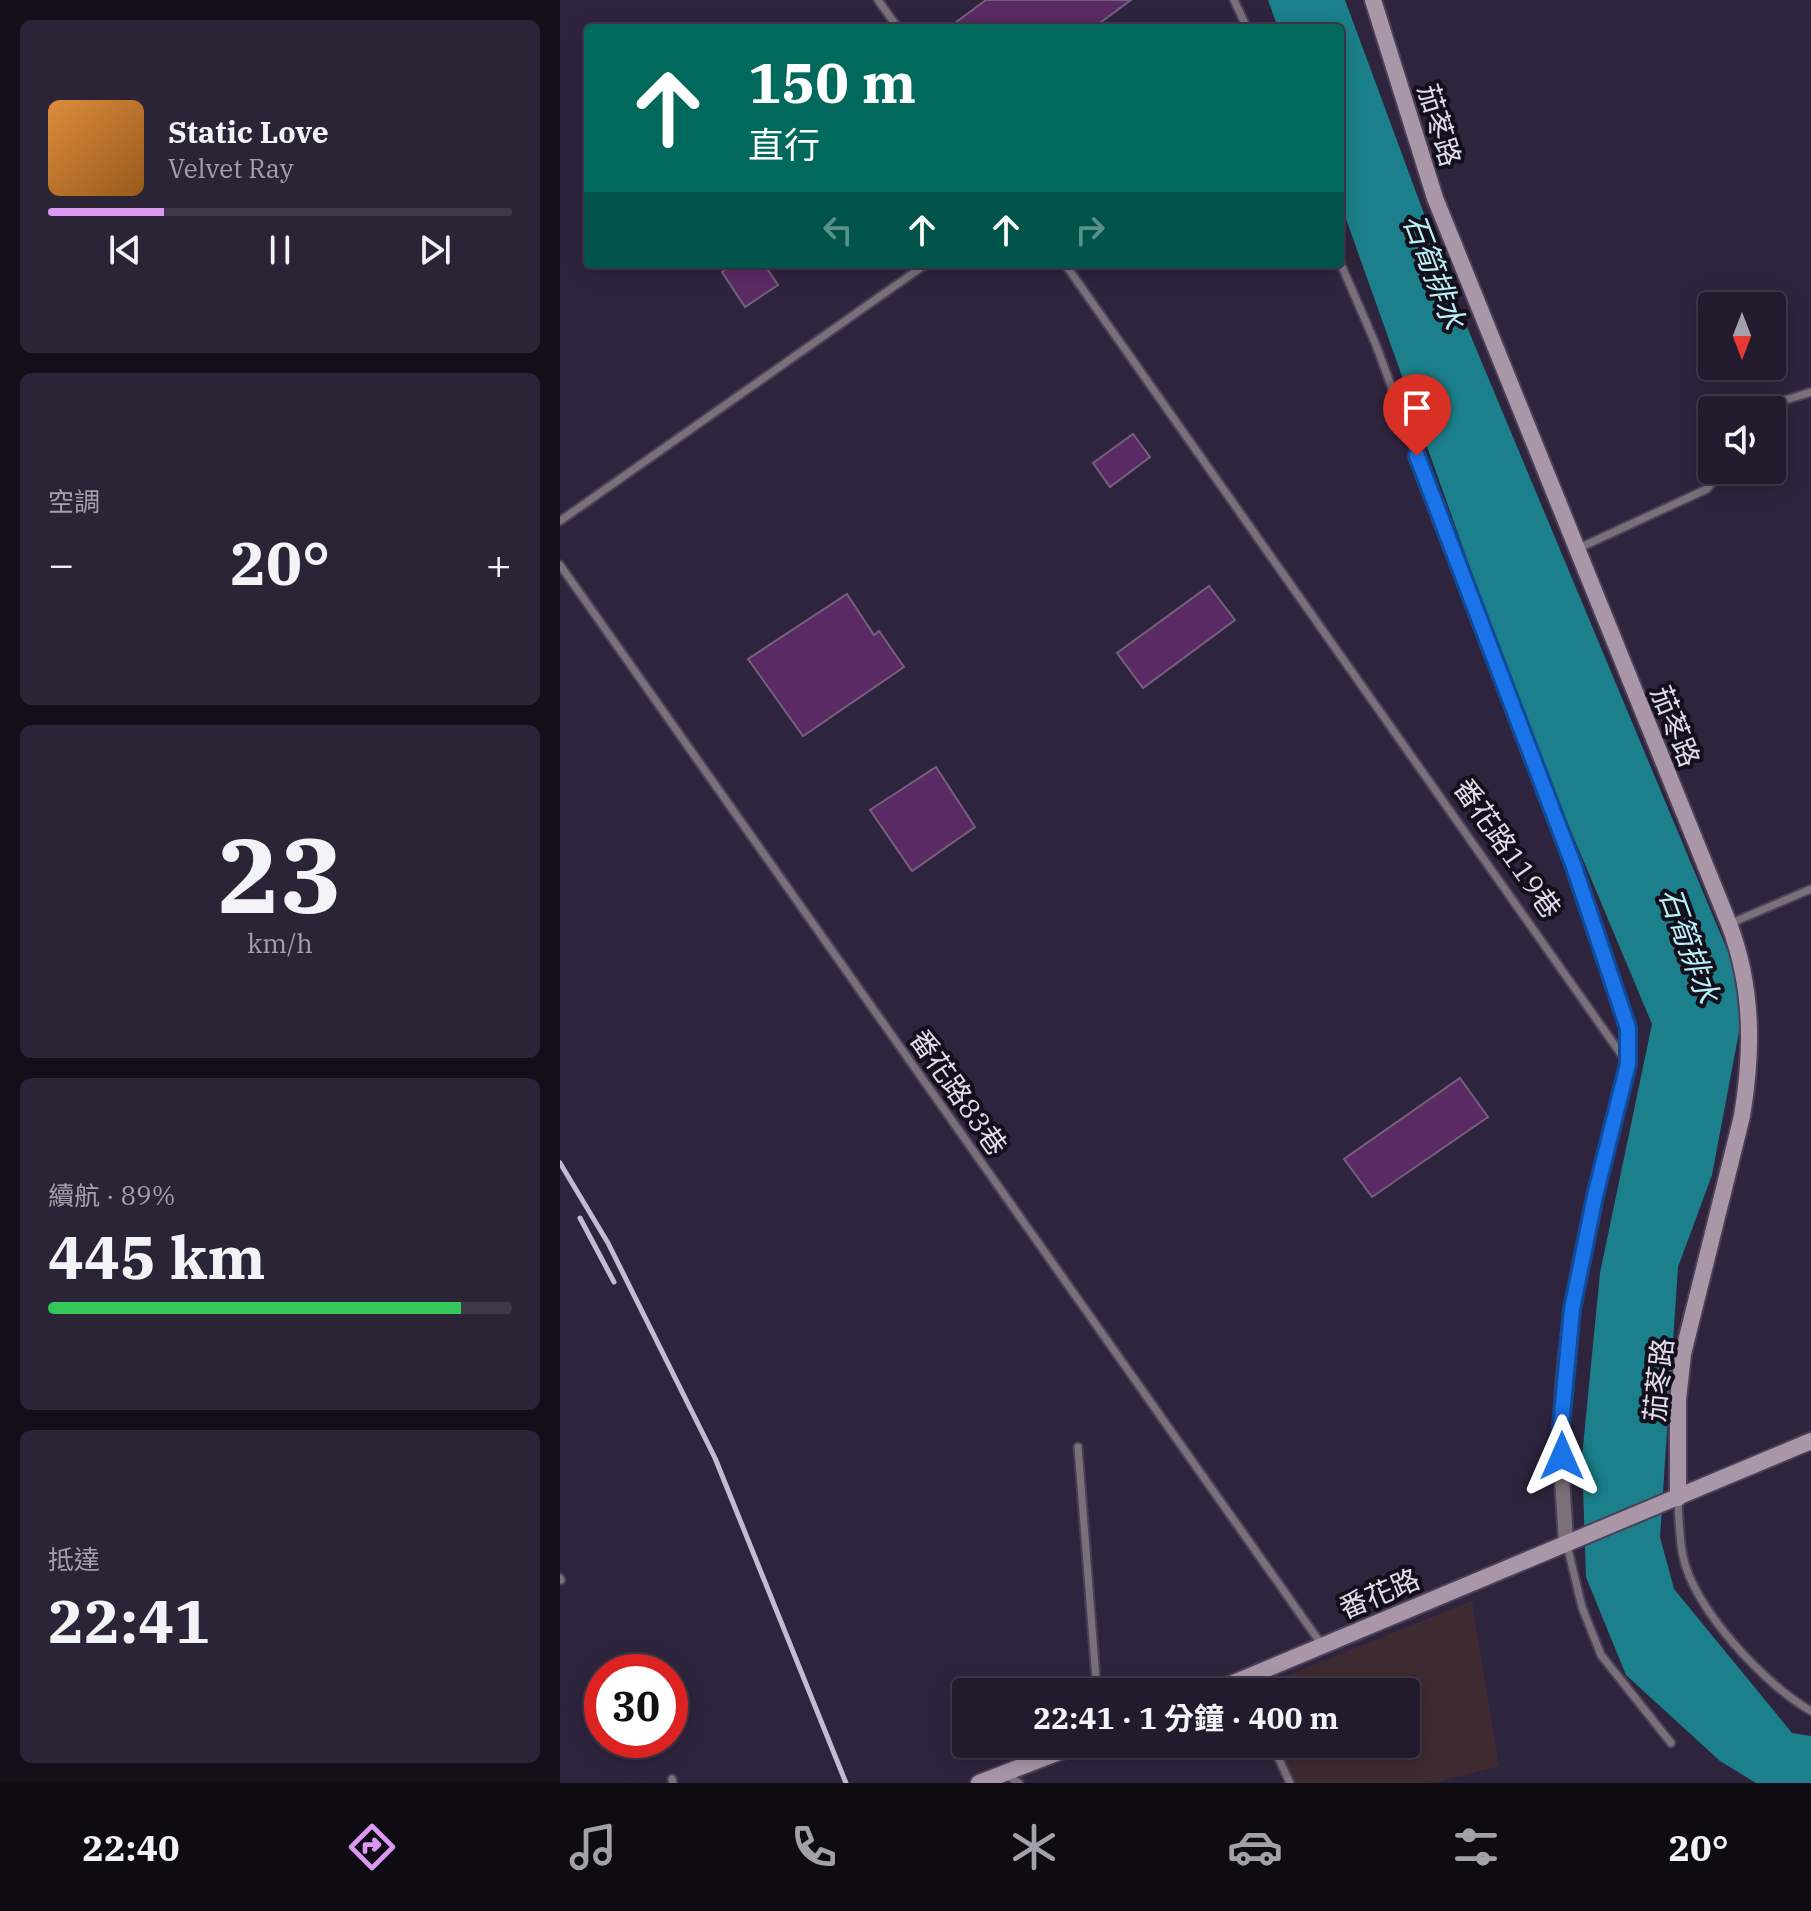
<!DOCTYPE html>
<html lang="zh-TW">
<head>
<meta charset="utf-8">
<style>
	:root { --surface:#221b2e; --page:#2a2436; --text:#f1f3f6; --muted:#a2a1aa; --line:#3f394a; --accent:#dc99f4 }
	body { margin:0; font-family:"IBM Plex Serif","Noto Sans TC",serif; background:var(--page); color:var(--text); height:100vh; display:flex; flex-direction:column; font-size:30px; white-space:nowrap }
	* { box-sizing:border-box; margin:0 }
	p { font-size:26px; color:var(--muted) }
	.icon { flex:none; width:44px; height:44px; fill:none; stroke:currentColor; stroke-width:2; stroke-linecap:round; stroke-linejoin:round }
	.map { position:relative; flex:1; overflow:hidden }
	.side { display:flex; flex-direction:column; gap:20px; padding:20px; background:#130f19; width:560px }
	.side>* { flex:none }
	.hud { position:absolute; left:24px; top:24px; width:760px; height:244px; border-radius:8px; box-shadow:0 4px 20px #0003,0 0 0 2px var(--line); background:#00695c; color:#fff; overflow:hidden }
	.needle { width:52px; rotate:180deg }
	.buttons { position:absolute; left:1138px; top:292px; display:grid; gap:16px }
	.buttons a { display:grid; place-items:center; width:88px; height:88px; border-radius:8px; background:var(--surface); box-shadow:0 4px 20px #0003,0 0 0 2px var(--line); font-size:40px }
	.speed { position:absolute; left:24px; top:1654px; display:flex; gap:16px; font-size:40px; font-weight:700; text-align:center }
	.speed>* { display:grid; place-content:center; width:104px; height:104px; border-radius:50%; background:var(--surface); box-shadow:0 4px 20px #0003,0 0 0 2px var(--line); line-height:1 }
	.speed .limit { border:12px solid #d22; background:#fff; color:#111 }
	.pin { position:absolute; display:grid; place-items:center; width:68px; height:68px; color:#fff; margin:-82px -34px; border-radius:50% 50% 50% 0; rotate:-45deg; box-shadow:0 0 8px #0007 }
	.pin .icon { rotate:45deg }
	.me { position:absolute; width:88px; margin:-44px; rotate:0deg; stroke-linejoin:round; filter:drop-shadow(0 0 6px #0008) }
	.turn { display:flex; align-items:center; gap:28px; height:168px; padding:0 32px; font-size:36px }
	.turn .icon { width:104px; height:104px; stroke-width:2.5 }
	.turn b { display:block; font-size:56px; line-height:68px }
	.lanes { display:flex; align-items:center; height:76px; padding:0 32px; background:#0003; justify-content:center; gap:40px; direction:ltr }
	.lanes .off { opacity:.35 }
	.big { font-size:60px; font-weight:700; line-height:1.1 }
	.side .widget { flex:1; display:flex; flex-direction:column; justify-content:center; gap:12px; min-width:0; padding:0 28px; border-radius:12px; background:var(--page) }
	.side .dial { align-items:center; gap:0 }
	.dial b { font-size:104px; line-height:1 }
	.song { display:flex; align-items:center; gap:24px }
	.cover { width:96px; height:96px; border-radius:12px; background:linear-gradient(135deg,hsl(30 70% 55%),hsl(30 70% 35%)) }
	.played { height:8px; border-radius:4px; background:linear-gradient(90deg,var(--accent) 25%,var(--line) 25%) }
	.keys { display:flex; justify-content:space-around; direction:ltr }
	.heat { display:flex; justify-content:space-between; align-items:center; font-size:44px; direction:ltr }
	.charge { height:12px; border-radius:6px; background:linear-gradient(90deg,#34c759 89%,var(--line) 0) }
	.trip { position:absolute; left:392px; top:1678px; width:468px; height:80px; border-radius:8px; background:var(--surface); box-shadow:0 4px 20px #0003,0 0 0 2px var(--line); font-weight:700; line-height:80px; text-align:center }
	.dock { display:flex; height:128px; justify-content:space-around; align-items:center; background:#0e0b12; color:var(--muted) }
	.dock .icon { width:56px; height:56px }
	.dock .active { color:var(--accent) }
	.dock b { font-size:36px; color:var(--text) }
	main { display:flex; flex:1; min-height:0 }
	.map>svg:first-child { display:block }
	.industrial { fill:#3e2b32 }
	.water { fill:#1b808b }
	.building { fill:#5a2a65; stroke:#75607a; stroke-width:2 }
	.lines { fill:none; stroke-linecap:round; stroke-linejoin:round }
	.lane-casing { stroke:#4a4159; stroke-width:11 }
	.street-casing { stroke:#4a4159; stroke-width:18 }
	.secondary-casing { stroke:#4a4159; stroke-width:20 }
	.lane { stroke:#7b707a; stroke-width:7 }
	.street { stroke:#7b707a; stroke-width:14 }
	.secondary { stroke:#a997a8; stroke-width:16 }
	.rail { stroke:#c2bcce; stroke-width:5 }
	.route-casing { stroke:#114b97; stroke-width:20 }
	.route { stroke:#1a73e8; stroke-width:14 }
	.labels { text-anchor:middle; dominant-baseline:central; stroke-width:8; stroke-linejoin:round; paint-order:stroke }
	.street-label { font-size:28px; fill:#e0dbeb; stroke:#14101b }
	.water-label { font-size:30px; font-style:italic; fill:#b9eff6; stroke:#14101b }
</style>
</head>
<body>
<main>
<section class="side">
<div class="widget">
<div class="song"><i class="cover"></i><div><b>Static Love</b><p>Velvet Ray</p></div></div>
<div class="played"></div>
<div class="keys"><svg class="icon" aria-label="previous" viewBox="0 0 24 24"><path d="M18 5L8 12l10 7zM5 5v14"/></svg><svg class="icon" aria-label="pause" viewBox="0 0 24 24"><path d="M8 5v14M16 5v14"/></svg><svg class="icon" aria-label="next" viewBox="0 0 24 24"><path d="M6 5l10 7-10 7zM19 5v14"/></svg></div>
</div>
<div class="widget"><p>空調</p>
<div class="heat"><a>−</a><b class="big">20°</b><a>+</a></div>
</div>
<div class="widget dial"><b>23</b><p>km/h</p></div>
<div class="widget"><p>續航 · 89%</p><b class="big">445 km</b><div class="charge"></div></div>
<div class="widget"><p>抵達</p><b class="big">22:41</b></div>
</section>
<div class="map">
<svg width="1251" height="1783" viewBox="0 0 1251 1783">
	<rect width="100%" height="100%" fill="#2e243d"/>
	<polygon class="industrial" points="912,1601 939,1766 872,1783 735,1783 719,1744 846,1744 846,1692 697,1692 696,1688"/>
	<polygon class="water" points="708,0 785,0 897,303 1186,995 1152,1175 1118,1267 1100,1537 1114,1589 1232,1733 1251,1736 1251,1783 1196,1783 1160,1761 1066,1675 1026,1577 1022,1457 1040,1273 1092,1024 964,719 780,202 780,28 718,28"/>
	<g class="building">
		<polygon points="426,0 571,0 533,28 388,28"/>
		<polygon points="174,264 204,264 218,285 185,307 162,272"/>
		<polygon points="573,434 590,457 550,487 533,463"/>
		<polygon points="649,586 675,620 583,688 557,653"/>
		<polygon points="287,594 314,635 319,631 344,667 243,736 188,659"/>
		<polygon points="376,767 415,827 352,871 310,810"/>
		<polygon points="900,1078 928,1117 812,1197 784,1159"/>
	</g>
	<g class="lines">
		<g class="lane-casing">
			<g id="lane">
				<polyline points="318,0 338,28"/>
				<polyline points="674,0 687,28"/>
				<polyline points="780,262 816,345 940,679 1013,864 1068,1028 1068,1062"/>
				<polyline points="505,264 1068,1064"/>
				<polyline points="1193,410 1251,392"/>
				<polyline points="1152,430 1147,445 1152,461"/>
				<polyline points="0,521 366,264"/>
				<polyline points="1019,548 1147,489 1155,479 1155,470"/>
				<polyline points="0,565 762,1645"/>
				<polyline points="1169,924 1251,889"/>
				<polyline points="518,1447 537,1692"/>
				<path d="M1118,1500C1119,1518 1119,1538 1123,1556C1134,1609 1205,1685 1251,1711"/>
				<polyline points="1007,1545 1022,1607 1041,1655 1111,1743"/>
				<polyline points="0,1578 1,1580"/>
				<polyline points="682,1680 688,1692"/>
				<polyline points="712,1744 730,1783"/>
				<polyline points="445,1774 459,1783"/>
				<polyline points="112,1779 113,1783"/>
			</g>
		</g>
		<g class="street-casing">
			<path id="street" d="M1006,1543C1004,1505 1000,1465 1001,1427C1004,1304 1038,1183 1068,1064"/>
		</g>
		<g class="secondary-casing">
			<g id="secondary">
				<path d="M813,0L875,198L1169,924C1193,987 1193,1050 1182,1116L1123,1354L1118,1400V1498"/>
				<polyline points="652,1692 1251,1441"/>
				<polyline points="419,1783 520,1744"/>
			</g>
		</g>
		<use href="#lane" class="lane"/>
		<use href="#street" class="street"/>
		<use href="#secondary" class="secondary"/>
		<g class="rail">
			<polyline points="0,1163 48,1243 155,1458 286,1783"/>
			<polyline points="20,1218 54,1282"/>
		</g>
	</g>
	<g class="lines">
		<g class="route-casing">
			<polyline id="route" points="857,456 1013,864 1068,1028 1068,1064 1035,1196 1012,1309 1001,1426 1002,1456"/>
		</g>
		<use href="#route" class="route"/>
	</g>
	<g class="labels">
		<g class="street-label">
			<text transform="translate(880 125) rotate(73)">茄苳路</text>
			<text transform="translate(1116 726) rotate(68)">茄苳路</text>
			<text transform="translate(948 848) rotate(55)">番花路119巷</text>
			<text transform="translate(399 1092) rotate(55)">番花路83巷</text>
			<text transform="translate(1098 1380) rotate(-84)">茄苳路</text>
			<text transform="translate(819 1593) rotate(-23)">番花路</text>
		</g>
		<g class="water-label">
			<text transform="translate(875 271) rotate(69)">石筍排水</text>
			<text transform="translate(1130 945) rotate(70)">石筍排水</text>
		</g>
	</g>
</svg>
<div class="buttons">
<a><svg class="needle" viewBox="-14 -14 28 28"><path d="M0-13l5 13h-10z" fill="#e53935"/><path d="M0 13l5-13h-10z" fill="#a2a1aa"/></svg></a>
<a><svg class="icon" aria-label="sound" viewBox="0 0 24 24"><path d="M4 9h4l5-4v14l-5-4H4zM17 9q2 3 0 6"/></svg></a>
</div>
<div class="speed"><div class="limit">30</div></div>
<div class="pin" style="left:857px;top:456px;background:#d93025"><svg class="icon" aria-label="arrive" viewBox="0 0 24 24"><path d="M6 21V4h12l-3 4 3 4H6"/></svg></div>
<svg class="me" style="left:1002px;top:1456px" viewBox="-20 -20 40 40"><path d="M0-17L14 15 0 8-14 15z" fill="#1a73e8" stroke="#fff" stroke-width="4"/></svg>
<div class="trip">22:41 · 1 分鐘 · 400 m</div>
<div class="hud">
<div class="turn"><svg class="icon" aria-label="ahead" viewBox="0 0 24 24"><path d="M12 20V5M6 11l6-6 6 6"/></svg><div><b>150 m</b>直行</div></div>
<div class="lanes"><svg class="icon off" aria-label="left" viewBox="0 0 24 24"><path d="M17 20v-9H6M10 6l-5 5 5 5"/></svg><svg class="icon" aria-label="ahead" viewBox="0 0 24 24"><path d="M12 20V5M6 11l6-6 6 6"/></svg><svg class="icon" aria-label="ahead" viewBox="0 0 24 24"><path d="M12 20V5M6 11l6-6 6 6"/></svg><svg class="icon off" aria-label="right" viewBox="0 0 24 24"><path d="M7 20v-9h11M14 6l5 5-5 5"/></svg></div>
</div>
</div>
</main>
<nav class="dock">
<b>22:40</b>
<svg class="icon active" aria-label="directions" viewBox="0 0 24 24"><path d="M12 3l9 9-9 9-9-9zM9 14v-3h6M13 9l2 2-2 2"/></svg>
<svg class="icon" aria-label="music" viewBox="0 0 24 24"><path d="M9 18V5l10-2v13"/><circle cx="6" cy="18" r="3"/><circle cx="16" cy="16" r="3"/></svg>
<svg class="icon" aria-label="phone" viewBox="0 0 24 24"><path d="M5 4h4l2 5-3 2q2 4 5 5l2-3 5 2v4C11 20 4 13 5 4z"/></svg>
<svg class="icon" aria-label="climate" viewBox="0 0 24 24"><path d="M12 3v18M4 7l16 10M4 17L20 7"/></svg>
<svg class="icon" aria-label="car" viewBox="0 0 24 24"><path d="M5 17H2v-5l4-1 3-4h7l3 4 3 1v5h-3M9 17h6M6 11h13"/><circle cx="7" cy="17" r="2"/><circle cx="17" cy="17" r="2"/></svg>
<svg class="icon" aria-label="filters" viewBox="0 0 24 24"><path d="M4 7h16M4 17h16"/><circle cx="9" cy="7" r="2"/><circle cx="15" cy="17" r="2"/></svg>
<b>20°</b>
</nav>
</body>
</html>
